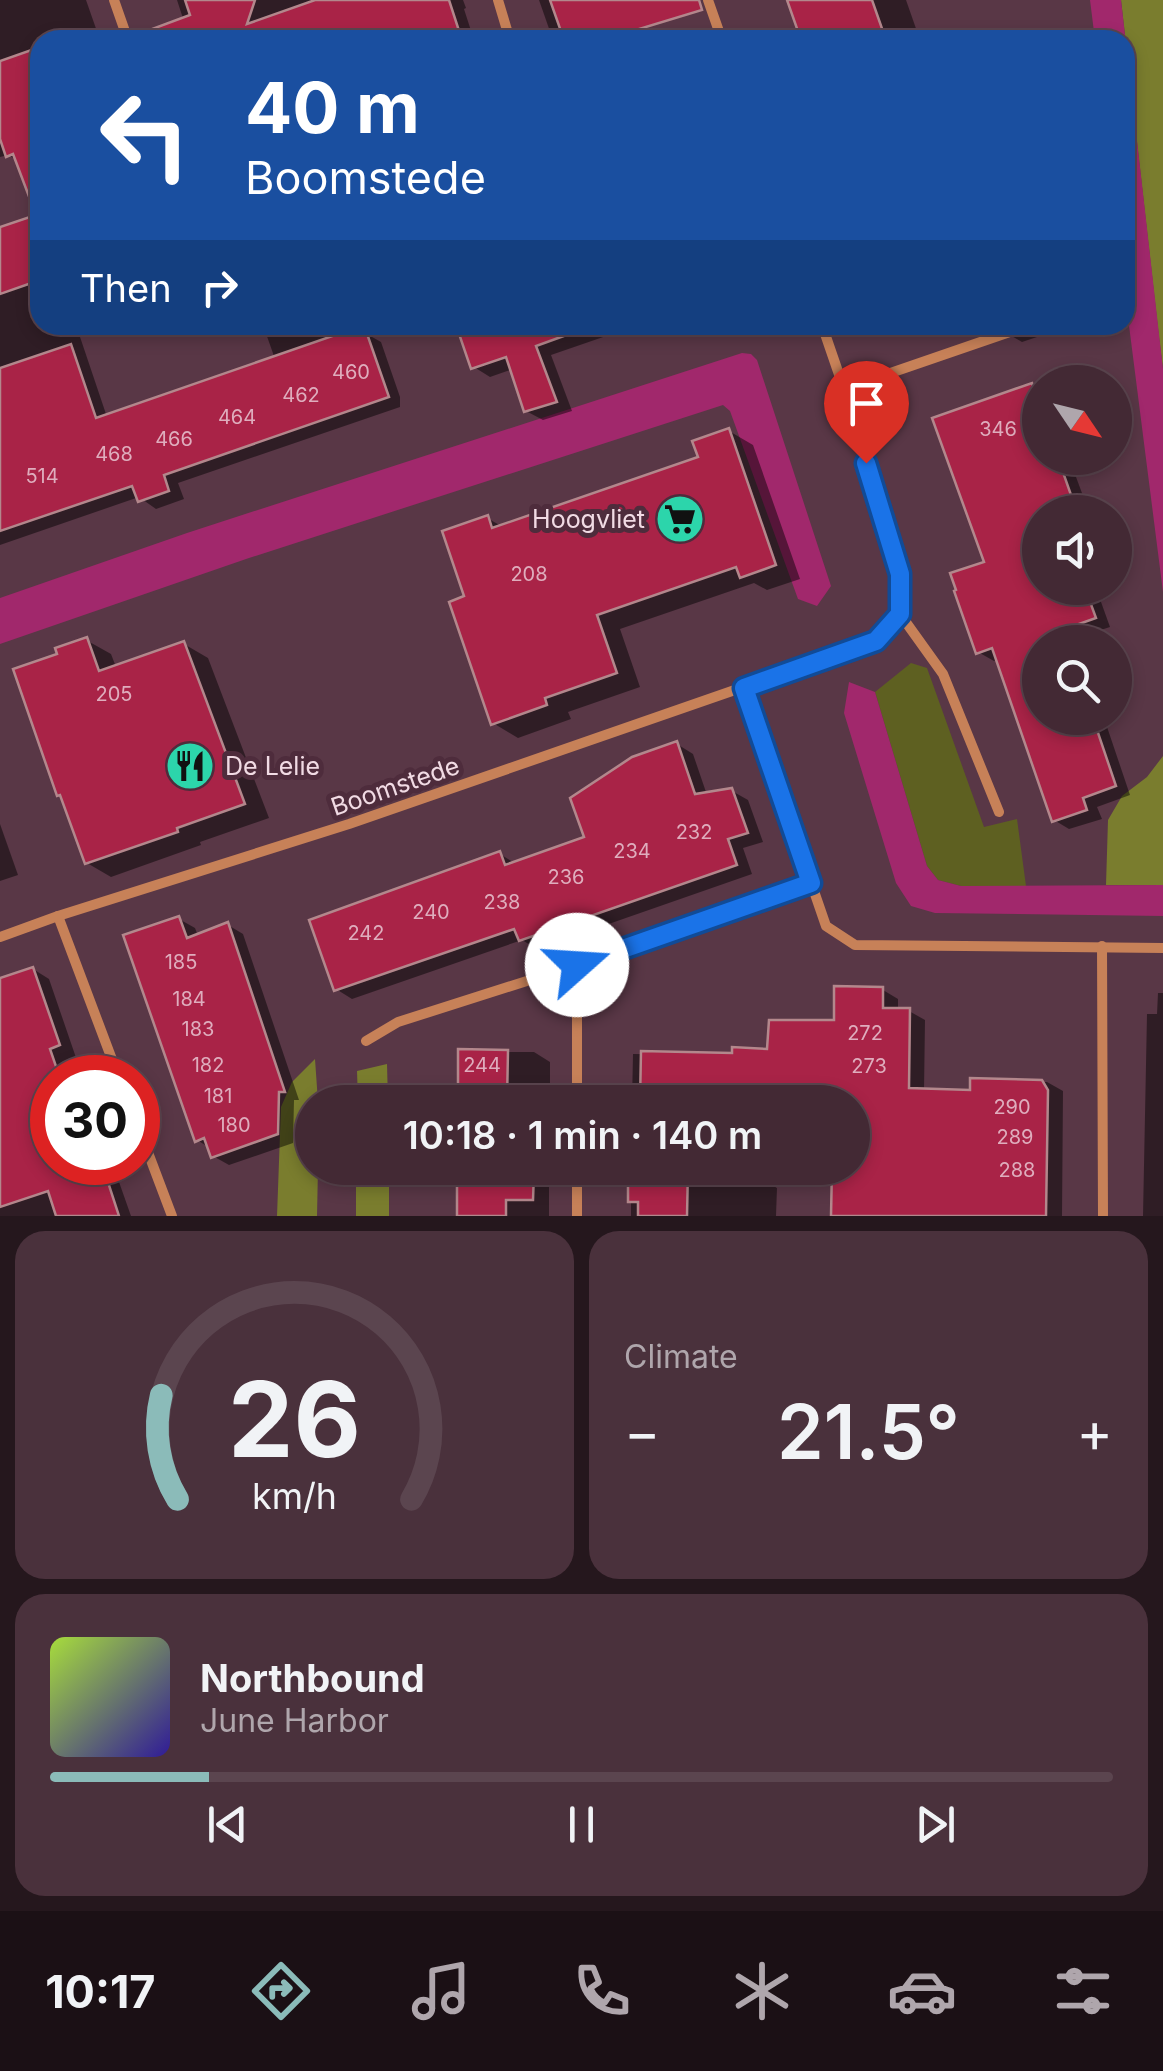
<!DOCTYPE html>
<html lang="en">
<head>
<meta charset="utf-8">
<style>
	:root { --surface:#432934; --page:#4a313c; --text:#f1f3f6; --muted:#afa6ac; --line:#5b454f; --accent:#8bbbb9 }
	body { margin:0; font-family:Inter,sans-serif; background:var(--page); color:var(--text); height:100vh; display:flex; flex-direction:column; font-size:38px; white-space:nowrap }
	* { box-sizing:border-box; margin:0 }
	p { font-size:32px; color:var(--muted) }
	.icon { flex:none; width:55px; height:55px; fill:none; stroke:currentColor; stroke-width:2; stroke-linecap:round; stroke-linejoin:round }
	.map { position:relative; height:1216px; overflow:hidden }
	.details { display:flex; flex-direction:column; gap:15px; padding:15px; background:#25171d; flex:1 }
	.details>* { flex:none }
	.hud { position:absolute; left:30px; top:30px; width:1105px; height:305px; border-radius:30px; box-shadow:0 5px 15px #0003,0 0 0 2px var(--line); background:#1a4fa0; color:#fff; overflow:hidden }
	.needle { width:65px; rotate:125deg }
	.buttons { position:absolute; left:1022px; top:365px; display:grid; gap:20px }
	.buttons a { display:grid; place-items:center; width:110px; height:110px; border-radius:50%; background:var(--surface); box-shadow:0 5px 15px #0003,0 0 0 2px var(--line); font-size:50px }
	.speed { position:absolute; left:30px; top:1055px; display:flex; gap:20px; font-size:50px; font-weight:700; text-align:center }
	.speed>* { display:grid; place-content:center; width:130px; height:130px; border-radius:50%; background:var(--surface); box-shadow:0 5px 15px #0003,0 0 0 2px var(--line); line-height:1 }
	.speed .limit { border:15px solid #d22; background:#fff; color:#111 }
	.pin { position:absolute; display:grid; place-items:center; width:85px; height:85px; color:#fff; margin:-102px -42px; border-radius:50% 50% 50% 0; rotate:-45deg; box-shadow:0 0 10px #0007 }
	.pin .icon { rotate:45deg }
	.me { position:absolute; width:110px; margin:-55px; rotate:71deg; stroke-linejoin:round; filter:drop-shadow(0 0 8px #0008) }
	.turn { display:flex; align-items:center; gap:35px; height:210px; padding:0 50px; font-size:45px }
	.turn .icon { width:130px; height:130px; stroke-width:2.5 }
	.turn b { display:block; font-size:70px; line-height:85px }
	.then { display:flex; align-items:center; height:95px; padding:0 50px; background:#0003; gap:20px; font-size:38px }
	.big { font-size:75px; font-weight:600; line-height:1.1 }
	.details .card { flex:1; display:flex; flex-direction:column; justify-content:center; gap:15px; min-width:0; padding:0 35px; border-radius:30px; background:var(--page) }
	.details .dial { align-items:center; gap:0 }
	.dial svg { height:260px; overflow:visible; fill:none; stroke:var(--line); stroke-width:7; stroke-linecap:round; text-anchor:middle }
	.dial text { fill:var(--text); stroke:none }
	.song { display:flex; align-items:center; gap:30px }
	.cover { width:120px; height:120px; border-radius:15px; background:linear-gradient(135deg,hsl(80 70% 55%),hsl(250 70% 35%)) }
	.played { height:10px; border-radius:5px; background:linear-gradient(90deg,var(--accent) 15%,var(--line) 15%) }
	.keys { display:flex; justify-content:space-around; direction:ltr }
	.heat { display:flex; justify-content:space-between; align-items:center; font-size:55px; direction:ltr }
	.details .tiles { flex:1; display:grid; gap:15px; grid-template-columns:1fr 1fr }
	.card:last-child { grid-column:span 2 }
	.trip { position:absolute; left:295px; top:1085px; width:575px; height:100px; border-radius:50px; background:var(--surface); box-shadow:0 5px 15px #0003,0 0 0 2px var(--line); font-weight:600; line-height:100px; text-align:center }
	.menu { display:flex; height:160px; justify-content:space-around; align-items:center; background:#1b1015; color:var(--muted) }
	.menu .icon { width:70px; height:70px }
	.menu .current { color:var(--accent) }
	.menu b { font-size:45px; color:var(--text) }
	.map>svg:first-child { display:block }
	.green { fill:#5e6021 }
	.forest { fill:#7a7d2e }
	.water { fill:#a1286c }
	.shadow { fill:#0007 }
	.building { fill:#a92347; stroke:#b3878c; stroke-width:2.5 }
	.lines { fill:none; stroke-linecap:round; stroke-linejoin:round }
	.minor { stroke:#c78158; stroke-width:10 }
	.route-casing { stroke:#114b97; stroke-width:25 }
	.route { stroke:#1a73e8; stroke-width:18 }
	.labels { text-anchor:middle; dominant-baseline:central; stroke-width:10; stroke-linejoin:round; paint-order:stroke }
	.number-label { font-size:20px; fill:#dfadbd }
	.poi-label { font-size:25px; fill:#f1dbe4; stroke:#4e2c3c; text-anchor:end }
	.street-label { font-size:25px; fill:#f1dbe4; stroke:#4e2c3c }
</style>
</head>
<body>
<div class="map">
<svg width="1163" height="1216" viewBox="0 0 1163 1216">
	<rect width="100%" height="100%" fill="#593746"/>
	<polygon class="green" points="911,663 927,668 984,827 1017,819 1026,886 961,886 938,880 927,866 875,692"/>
	<g class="forest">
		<polygon points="1121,0 1163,0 1163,369 1159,337"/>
		<polygon points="1163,756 1163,885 1106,885 1108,820 1122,796 1147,777"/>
		<polygon points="315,1059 318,1102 312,1102 312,1168 318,1168 317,1216 277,1216 281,1107 292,1082"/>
		<polygon points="387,1064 388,1102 358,1102 357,1071"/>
		<rect x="356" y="1168" width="33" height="48"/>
	</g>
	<g class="water">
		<polygon points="1090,0 1121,0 1163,369 1163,592 1125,294 1125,40 1095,40"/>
		<polygon points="742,353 751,354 757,360 831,586 817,606 798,599 730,411 723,405 249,558 0,644 0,598 187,533"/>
		<polygon points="849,682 875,692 927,866 938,880 961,886 1163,885 1163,916 935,913 911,906 896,883 844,713"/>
	</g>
	<g class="shadow">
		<polygon points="0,0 86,0 100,40 40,40 40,325 76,325 107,417 275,359 263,325 351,325 355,337 365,333 381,342 400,397 400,407 178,483 184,499 156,509 139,497 0,545 0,230 39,217 19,161 8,155 0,157"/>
		<polygon points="177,0 463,0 466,8 464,9 474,40 190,40"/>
		<polygon points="539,0 628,0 642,40 553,40"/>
		<polygon points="790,0 906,0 920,40 804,40"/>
		<polygon points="459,325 638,325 551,355 572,411 543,420 526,411 513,369 490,377 474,367"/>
		<polygon points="993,325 1073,325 1022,342"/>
		<polygon points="1032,386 1040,391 1040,458 1069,458 1089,512 1040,512 1040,588 1096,588 1110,627 1076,638 1078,642 1040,642 1040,718 1104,718 1130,795 1097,807 1102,819 1069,829 1054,820 998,659 994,661 978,652 987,563"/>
		<polygon points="729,431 753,445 800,579 767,590 754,583 620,629 640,687 568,712 571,719 518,738 493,723 467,598 487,518 503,527 702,459"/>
		<polygon points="86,640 111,654 116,667 184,644 208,658 269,818 200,842 201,845 111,877 87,863 64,797 59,795 61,656"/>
		<polygon points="677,744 693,754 707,795 732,791 748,800 763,842 743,848 752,874 537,949 522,940 352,999 336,989 500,854 516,864 588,839"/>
		<polygon points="0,824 18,875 0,881"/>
		<polygon points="179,919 195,928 198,936 228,925 243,934 299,1100 294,1100 293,1143 229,1165 213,1156 210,1148 197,1140"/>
		<polygon points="33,969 49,979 83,1078 52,1078 52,1162 112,1162 131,1216 0,1216 0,981"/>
		<polygon points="883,990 898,999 898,1011 909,1011 925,1020 924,1091 972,1092 972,1081 1047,1082 1063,1091 1062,1216 834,1216 834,1168 852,1168 852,1102 632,1102 633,1054 734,1055 769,1051 837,1022"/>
		<polygon points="1158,993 1163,993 1163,1216 1143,1216 1147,1014 1157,1014"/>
		<polygon points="461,1052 534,1052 550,1062 550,1102 446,1102 446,1100 460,1100"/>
		<rect x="459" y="1168" width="90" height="48"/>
		<polygon points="631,1168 765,1168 765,1181 777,1188 776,1216 631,1216"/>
	</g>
	<g class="building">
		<polygon points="185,0 255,0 247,24 315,0 449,0 462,40 137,40 136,35 190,15"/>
		<polygon points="550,0 699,0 702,10 603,40 564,40"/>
		<polygon points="787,0 872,0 886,40 801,40"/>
		<polygon points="40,47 40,280 0,294 0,227 36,215 13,154 6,157 0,139 0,61"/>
		<polygon points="364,325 389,397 164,475 169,491 138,502 132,486 0,531 0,368 71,344 96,418"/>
		<polygon points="456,325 583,325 583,329 536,346 557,402 524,412 506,357 471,369"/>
		<polygon points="1032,383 1040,406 1040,458 1058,458 1077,512 1040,512 1040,588 1085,588 1096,618 1062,630 1067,642 1040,642 1040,718 1093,718 1116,786 1083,798 1087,810 1052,822 992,648 976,654 954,591 956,590 950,573 984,562 932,418"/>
		<polygon points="729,428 776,565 740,578 736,567 597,615 617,673 545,698 547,705 491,725 449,602 464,596 442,531 488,515 492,528 698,457 692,441"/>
		<polygon points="87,637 99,671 184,641 245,804 177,828 178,832 85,864 60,795 57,796 13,669 57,654 55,648"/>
		<polygon points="677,741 695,794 732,788 748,833 728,839 737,865 519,941 514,929 334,991 309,920 500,851 505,865 584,837 570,798 632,757"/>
		<polygon points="179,916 187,938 228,922 285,1092 279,1092 278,1134 211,1158 204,1138 195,1142 123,935"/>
		<polygon points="33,967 60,1045 50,1049 60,1078 52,1078 52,1162 117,1162 118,1168 105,1173 119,1216 56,1216 48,1191 0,1207 0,978"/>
		<polygon points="834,986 883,987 883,1008 910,1008 909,1088 970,1090 970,1078 1042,1080 1048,1090 1046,1216 831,1216 832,1168 852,1168 852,1102 833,1102 833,1098 765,1097 765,1089 689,1087 689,1102 640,1102 641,1051 732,1053 732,1047 767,1049 769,1020 834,1020"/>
		<polygon points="458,1049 508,1050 507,1102 458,1102"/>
		<polygon points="457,1168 506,1168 506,1172 534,1172 533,1200 506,1200 506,1216 457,1216"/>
		<polygon points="639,1168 688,1168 687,1216 638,1216 638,1202 628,1202 628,1173 639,1173"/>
	</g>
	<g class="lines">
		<g class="minor">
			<polyline points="114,0 128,40"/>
			<polyline points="498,0 510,40"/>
			<polyline points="708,0 722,40"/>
			<polyline points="844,389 1030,325"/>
			<polyline points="900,614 943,674 999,812"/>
			<polyline points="744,688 826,926 855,945 1163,948"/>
			<polyline points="58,916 119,1078"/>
			<polyline points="0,937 58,916 349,824 876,641 900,614 900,574 844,389 822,325"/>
			<polyline points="1102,946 1103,1216"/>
			<polyline points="577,965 577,1102"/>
			<polyline points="366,1041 398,1022 577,965 811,883"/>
			<polyline points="138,1126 172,1216"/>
			<polyline points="577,1216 577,1168"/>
		</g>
	</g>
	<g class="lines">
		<g class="route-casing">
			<polyline id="route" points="577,965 811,883 744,688 876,641 900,614 900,574 866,463"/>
		</g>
		<use href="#route" class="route"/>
	</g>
	<defs>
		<g id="supermarket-disc" transform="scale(2.5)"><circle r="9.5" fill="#2cd5ab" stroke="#4e2c3c"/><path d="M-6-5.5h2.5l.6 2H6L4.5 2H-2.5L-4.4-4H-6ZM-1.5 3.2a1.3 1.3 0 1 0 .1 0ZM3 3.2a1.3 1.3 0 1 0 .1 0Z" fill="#111"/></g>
		<g id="restaurant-disc" transform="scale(2.5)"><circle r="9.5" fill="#2cd5ab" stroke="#4e2c3c"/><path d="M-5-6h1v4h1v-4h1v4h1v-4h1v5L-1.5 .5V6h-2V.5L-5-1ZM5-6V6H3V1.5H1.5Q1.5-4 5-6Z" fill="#111"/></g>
	</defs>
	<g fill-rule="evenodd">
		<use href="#supermarket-disc" x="680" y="519"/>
		<use href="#restaurant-disc" x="190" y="766"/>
	</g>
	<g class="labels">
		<g class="number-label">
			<text x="351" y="372">460</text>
			<text x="301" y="395">462</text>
			<text x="237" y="417">464</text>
			<text x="998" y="429">346</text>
			<text x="174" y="439">466</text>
			<text x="114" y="454">468</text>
			<text x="42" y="476">514</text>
			<text x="529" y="574">208</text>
			<text x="114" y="694">205</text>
			<text x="694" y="832">232</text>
			<text x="632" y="851">234</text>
			<text x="566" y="877">236</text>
			<text x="502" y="902">238</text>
			<text x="431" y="912">240</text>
			<text x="366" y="933">242</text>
			<text x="181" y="962">185</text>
			<text x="189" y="999">184</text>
			<text x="198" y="1029">183</text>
			<text x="865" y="1033">272</text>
			<text x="208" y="1065">182</text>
			<text x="482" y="1065">244</text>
			<text x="869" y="1066">273</text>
			<text x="218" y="1096">181</text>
			<text x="1012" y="1107">290</text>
			<text x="234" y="1125">180</text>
			<text x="1015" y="1137">289</text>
			<text x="1017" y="1170">288</text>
		</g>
		<g class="poi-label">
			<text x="645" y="519">Hoogvliet</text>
			<text x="225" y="766" text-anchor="start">De Lelie</text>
		</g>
		<g class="street-label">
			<text transform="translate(395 786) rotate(-19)">Boomstede</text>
		</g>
	</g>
</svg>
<div class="buttons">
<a><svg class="needle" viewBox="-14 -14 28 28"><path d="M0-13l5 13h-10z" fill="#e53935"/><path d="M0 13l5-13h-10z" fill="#afa6ac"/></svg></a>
<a><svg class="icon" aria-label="sound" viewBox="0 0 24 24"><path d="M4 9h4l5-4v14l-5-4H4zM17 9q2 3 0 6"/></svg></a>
<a><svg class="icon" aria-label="search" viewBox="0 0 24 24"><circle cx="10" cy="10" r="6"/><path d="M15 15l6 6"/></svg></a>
</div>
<div class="speed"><div class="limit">30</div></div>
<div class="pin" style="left:866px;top:463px;background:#d93025"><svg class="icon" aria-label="arrive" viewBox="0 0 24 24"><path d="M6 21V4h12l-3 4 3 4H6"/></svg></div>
<svg class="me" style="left:577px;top:965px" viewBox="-20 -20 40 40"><circle r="19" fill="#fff"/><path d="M0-13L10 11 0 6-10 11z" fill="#1a73e8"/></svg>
<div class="trip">10:18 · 1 min · 140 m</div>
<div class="hud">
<div class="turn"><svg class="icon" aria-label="left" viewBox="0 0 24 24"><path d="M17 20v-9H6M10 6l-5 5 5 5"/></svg><div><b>40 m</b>Boomstede</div></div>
<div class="then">Then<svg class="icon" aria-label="right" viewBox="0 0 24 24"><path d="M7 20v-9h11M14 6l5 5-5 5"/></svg></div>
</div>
</div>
<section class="details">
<div class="tiles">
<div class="card dial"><svg viewBox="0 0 100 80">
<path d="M14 69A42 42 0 1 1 86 69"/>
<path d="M14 69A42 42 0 0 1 9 37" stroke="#8bbbb9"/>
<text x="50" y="56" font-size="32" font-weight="700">26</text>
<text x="50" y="72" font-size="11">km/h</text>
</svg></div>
<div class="card"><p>Climate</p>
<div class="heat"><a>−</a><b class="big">21.5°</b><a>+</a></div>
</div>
<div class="card">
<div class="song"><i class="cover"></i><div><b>Northbound</b><p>June Harbor</p></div></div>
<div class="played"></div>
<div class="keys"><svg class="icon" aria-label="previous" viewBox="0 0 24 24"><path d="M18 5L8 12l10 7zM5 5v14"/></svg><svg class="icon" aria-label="pause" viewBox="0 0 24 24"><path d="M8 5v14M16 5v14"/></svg><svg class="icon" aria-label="next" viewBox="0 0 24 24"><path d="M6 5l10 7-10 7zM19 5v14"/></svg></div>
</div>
</div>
</section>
<nav class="menu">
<b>10:17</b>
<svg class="icon current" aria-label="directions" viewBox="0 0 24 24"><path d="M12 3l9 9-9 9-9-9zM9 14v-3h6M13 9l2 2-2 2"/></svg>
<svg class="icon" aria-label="music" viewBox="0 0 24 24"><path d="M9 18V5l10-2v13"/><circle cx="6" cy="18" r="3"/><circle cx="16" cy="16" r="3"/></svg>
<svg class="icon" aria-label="phone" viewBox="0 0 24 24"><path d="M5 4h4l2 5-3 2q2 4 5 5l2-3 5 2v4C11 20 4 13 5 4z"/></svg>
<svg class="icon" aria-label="climate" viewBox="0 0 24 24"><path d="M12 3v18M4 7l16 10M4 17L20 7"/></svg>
<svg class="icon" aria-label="car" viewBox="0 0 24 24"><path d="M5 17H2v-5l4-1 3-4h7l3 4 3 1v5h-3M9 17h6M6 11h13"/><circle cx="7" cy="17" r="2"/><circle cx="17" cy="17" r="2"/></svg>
<svg class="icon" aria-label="filters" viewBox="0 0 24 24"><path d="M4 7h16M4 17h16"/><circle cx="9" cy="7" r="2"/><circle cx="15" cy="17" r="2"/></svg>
</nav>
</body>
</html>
